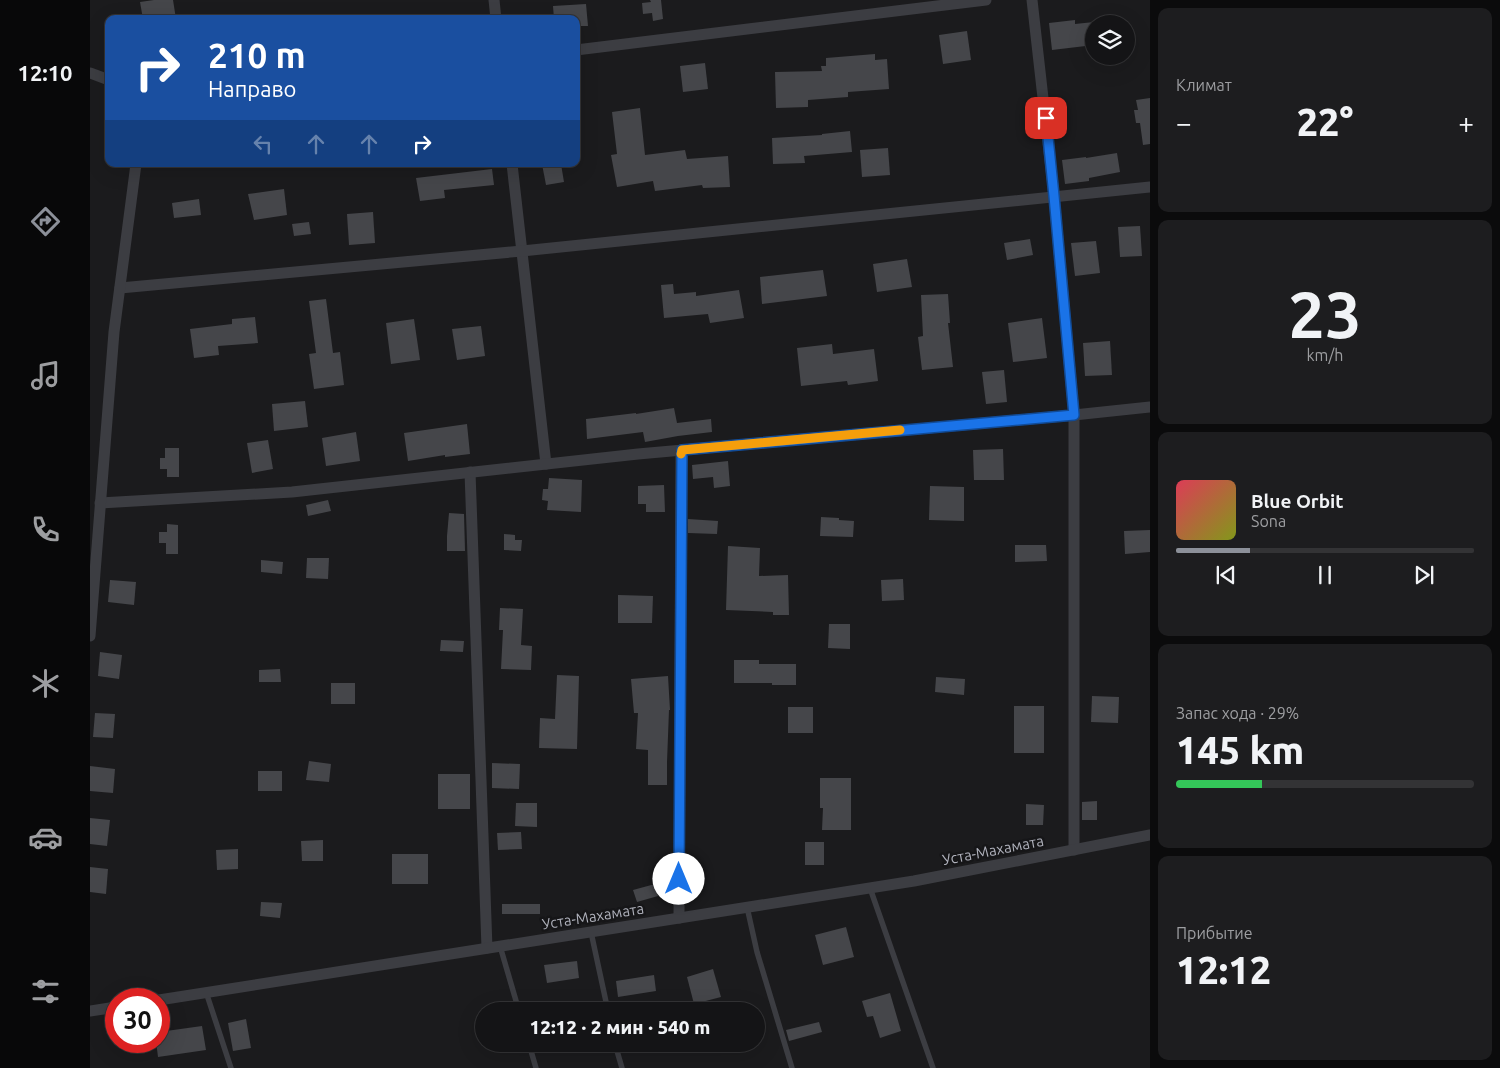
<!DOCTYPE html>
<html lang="ru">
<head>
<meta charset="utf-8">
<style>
	:root { --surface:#141416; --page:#1d1d1f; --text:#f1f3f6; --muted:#9d9ea1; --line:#333335; --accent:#8c9099 }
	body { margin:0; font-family:Ubuntu,sans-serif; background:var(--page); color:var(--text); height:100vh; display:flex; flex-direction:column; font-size:19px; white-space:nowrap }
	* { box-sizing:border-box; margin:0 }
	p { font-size:16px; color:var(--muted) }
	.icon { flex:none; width:28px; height:28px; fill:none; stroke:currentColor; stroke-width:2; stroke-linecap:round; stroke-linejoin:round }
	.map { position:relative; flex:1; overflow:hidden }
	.sheet { display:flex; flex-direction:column; gap:8px; padding:8px; background:#0b0b0c; width:350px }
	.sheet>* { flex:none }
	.top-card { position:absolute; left:15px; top:15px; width:475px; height:152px; border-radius:10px; box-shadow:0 5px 20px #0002,0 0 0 1px var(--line); background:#1a4fa0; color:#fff; overflow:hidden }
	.buttons { position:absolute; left:995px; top:15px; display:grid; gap:10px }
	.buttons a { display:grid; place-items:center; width:50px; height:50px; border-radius:50%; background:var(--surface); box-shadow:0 5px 20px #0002,0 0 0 1px var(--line); font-size:25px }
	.speed { position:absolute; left:15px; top:988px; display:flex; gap:10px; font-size:25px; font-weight:700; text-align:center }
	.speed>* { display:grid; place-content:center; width:65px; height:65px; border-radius:50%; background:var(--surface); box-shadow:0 5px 20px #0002,0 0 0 1px var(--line); line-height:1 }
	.speed .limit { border:8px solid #d22; background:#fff; color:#111 }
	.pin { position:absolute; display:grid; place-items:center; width:42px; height:42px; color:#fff; margin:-21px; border-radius:10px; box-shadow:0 2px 8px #0006 }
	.me { position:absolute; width:55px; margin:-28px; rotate:0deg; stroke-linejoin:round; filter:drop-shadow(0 0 4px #0008) }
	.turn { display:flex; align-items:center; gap:18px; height:105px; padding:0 20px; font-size:22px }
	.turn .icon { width:65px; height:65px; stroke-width:2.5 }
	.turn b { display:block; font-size:35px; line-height:42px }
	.lanes { display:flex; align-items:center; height:48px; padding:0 20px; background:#0003; justify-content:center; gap:25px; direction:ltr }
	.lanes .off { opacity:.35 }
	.big { font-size:38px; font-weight:800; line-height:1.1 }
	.sheet .tile { flex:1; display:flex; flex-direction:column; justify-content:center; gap:8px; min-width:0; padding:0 18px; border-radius:10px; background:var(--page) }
	.sheet .dial { align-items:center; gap:0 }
	.dial b { font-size:65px; line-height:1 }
	.song { display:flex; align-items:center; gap:15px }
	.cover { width:60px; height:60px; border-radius:8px; background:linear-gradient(135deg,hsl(350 70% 55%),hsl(70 70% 35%)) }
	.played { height:5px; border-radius:2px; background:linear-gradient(90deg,var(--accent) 25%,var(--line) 25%) }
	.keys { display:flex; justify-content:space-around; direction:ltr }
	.heat { display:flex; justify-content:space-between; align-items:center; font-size:28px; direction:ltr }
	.charge { height:8px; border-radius:4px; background:linear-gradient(90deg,#34c759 29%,var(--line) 0) }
	.trip { position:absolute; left:385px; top:1002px; width:290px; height:50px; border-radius:25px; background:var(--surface); box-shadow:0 5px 20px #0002,0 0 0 1px var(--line); font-weight:800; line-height:50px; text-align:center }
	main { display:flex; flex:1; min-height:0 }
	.tab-bar { display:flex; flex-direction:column; width:90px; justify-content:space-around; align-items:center; background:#080809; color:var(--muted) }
	.tab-bar .icon { width:35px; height:35px }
	.tab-bar .on { color:var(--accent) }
	.tab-bar b { font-size:22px; color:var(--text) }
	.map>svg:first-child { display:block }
	.building { fill:#45464a }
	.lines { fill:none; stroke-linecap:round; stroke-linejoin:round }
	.lane { stroke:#3c3d42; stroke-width:5.5 }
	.street { stroke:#3c3d42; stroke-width:11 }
	.route-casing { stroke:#114b97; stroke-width:12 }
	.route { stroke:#1a73e8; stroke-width:9 }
	.slow { stroke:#f59e0b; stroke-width:9 }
	.labels { text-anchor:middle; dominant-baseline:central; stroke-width:5; stroke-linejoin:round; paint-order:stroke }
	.street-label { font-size:15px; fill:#afb1bb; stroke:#161618 }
</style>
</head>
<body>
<main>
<nav class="tab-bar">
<b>12:10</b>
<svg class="icon on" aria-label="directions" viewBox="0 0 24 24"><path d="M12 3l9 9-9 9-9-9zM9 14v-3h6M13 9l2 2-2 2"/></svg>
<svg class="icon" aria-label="music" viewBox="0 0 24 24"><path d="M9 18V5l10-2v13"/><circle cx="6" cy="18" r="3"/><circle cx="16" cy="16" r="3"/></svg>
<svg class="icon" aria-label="phone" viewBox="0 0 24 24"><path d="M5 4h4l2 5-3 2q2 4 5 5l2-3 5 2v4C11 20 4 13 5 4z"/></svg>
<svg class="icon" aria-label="climate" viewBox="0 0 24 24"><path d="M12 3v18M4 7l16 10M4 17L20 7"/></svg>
<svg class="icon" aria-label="car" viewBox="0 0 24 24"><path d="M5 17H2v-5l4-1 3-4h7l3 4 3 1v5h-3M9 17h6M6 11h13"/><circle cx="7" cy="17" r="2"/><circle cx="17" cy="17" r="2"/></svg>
<svg class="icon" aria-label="filters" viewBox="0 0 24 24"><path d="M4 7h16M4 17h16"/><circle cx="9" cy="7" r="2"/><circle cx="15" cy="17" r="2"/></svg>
</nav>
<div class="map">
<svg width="1060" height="1068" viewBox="0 0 1060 1068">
	<rect width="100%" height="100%" fill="#1b1b1d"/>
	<g class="building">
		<polygon points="64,0 83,0 86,19 53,19 50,2"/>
		<polygon points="560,0 571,0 573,19 563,21 562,13 553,14 552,3 561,2"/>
		<polygon points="496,4 498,26 486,26 486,19 464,19 463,6"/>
		<polygon points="985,20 985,24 1004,22 1004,45 962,50 959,23"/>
		<polygon points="877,31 881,60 853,64 849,35"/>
		<polygon points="785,54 785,60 797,59 799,89 758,92 758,97 718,100 718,107 686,108 685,72 732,71 731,66 736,66 736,58"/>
		<polygon points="615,63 618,89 593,92 590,66"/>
		<polygon points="1060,98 1060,144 1053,145 1050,123 1046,123 1044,110 1048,110 1046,100"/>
		<polygon points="550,108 555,155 595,150 597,159 638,156 640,187 613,188 612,185 565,191 563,181 527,187 521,155 527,154 522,112"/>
		<polygon points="760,131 762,152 714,156 715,163 683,164 682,138 732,135 732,134"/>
		<polygon points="798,148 800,175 772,177 770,150"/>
		<polygon points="1027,153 1030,172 999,178 999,181 975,184 972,160 996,157 996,158"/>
		<polygon points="452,164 471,164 474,182 456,185"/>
		<polygon points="402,169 404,185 354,190 355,198 330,201 326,178"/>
		<polygon points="194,189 197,215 164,220 158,194"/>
		<polygon points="109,199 111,215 84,218 82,203"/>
		<polygon points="283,212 285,243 259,245 257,214"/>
		<polygon points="219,222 221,234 204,236 202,224"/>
		<polygon points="1050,226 1052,256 1030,257 1028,227"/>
		<polygon points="940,239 943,255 917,260 914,243"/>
		<polygon points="1006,241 1010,273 985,276 981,243"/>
		<polygon points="817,259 822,287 787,292 783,264"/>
		<polygon points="733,270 737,296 672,304 670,277"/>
		<polygon points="583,284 584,294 606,292 606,296 649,290 654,318 620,323 618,314 574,318 571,285"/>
		<polygon points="858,294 860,323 858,323 863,367 832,370 828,337 833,336 831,295"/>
		<polygon points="236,299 243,353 250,352 254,385 224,389 219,354 226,353 219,301"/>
		<polygon points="165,317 168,343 128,346 129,355 104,358 100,329 142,324 142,319"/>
		<polygon points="952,318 957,358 923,362 918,323"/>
		<polygon points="324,319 330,360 301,364 296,323"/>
		<polygon points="391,326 395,356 367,360 362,329"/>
		<polygon points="1020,341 1022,375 995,376 993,343"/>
		<polygon points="742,344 743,354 784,349 788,381 758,385 757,381 711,386 707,348"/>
		<polygon points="914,370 917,402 896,404 892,372"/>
		<polygon points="215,401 218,427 184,431 182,404"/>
		<polygon points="584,408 587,423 621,419 622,432 588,436 555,442 553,432 497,439 496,419 546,413 546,414"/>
		<polygon points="377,424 380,454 355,457 355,455 318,461 314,433"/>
		<polygon points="266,432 270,461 236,466 232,438"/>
		<polygon points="178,440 183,469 162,473 157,443"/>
		<polygon points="75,448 89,448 89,477 77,477 77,469 70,469 70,458 75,458"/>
		<polygon points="913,449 914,480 884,480 883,450"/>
		<polygon points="638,461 640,486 624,488 623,477 603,479 602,465"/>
		<polygon points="459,478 492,480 491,512 457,510 458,501 452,500 453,489 458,489"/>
		<polygon points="574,485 575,512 556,512 556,504 548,504 548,486"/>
		<polygon points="840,486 874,487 874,521 839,520"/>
		<polygon points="238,500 241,511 218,516 216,505"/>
		<polygon points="359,513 374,514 375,551 357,551 357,536"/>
		<polygon points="731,517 749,518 749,520 764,521 763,537 730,536"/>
		<polygon points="598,519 628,521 627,534 598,533"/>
		<polygon points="77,524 88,525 88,554 76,554 76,543 69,543 69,532 77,532"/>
		<polygon points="1060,530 1060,552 1035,554 1034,531"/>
		<polygon points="414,534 425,535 425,540 432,540 431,551 414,550"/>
		<polygon points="925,545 956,545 957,561 925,562"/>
		<polygon points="638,546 670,548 669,576 698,575 699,615 683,615 683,612 636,610"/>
		<polygon points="217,558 239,558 238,579 216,578"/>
		<polygon points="171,560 193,562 192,574 171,572"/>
		<polygon points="813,579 814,600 792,601 791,580"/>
		<polygon points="20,580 46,582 44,605 18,602"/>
		<polygon points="528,595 563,596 562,623 528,623"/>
		<polygon points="410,608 433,609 431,645 442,646 441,670 411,669 413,630 409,630"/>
		<polygon points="739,624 760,624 760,649 738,648"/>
		<polygon points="351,640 374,641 373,652 350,651"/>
		<polygon points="10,652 32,655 29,679 8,676"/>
		<polygon points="644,660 669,660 669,664 706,664 706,685 682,685 682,683 644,683"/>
		<polygon points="190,669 191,682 169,682 169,670"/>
		<polygon points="467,675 489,676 487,749 449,748 450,718 465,719"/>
		<polygon points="578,676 580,710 579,710 577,762 577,785 558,785 558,750 546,749 548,713 544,713 541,679"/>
		<polygon points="846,677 875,679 874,695 845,692"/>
		<rect x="241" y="683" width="24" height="21"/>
		<polygon points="1002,696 1029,697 1028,723 1001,722"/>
		<rect x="924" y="706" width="30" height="47"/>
		<rect x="698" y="707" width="25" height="26"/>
		<polygon points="5,713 25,714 23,738 3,737"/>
		<polygon points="219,761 241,764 239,782 216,780"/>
		<polygon points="402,763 430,764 429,789 402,788"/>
		<polygon points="0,766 25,769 23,793 0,791"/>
		<rect x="168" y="771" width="24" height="20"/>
		<rect x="348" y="774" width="32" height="35"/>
		<polygon points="730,778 761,778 761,830 732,830 733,808 730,808"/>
		<polygon points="1007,801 1007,820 992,820 992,802"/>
		<polygon points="426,803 447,803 447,827 425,826"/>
		<polygon points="936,804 954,805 953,825 936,825"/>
		<polygon points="0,818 20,820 17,846 0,844"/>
		<polygon points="431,832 432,849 408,850 407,833"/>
		<polygon points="233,840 233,861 212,861 211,841"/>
		<rect x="715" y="842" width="19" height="23"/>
		<polygon points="148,849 148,869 127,870 126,850"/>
		<rect x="302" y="854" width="36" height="30"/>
		<polygon points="0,867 18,869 16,894 0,892"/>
		<polygon points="565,884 568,896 547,902 543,890"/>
		<polygon points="171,902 192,903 190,918 170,916"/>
		<rect x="412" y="904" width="38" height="10"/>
		<polygon points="756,927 764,957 733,965 725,935"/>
		<polygon points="487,961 489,978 457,983 454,965"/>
		<polygon points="623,969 631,997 604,1004 597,977"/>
		<polygon points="564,975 566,991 528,997 526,981"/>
		<polygon points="800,993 811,1031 790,1038 783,1016 777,1017 772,1001"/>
		<polygon points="156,1019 161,1048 143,1051 138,1023"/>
		<polygon points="729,1022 732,1032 699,1041 696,1030"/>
		<polygon points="112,1026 116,1050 68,1057 66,1041 69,1041 69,1032"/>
	</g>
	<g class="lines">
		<g class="lane">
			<polyline points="780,888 843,1068"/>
			<polyline points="657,907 667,952 702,1068"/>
			<polyline points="501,932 518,1011"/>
			<polyline points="410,946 429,1011"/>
			<polyline points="116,992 141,1068"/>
			<polyline points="439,1044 446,1068"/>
			<polyline points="525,1044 532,1068"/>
		</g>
		<g class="street">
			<polyline points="404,0 406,19"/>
			<polyline points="942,0 964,196 984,415 984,850"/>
			<polyline points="486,50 896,0"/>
			<polyline points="0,73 19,80"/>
			<polyline points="422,164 456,464"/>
			<polyline points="30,288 432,251 1060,187"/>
			<polyline points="380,472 397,948"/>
			<polyline points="10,503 202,492 548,454 984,415 1060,407"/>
			<polyline points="0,636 24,332 46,164"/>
			<polyline points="589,918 591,450"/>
			<polyline points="69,1000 824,881 1060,835"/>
			<polyline points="0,1011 26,1007"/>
		</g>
	</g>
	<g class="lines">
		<g class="route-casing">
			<polyline id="route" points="589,879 592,450 984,415 964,196 956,118"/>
		</g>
		<use href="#route" class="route"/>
		<polyline class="slow" points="591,454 592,450 810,430"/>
	</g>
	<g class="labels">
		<g class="street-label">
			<text transform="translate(903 850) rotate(-11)">Уста-Махамата</text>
			<text transform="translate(503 916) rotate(-9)">Уста-Махамата</text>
		</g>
	</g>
</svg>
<div class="buttons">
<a><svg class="icon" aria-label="layers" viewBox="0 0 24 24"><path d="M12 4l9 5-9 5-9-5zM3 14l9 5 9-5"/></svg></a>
</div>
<div class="speed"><div class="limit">30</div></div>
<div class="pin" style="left:956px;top:118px;background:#d93025"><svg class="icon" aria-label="arrive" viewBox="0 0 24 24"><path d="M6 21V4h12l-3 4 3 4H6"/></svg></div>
<svg class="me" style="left:589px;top:879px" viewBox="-20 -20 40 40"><circle r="19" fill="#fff"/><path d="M0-13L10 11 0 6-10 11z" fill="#1a73e8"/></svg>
<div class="trip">12:12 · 2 мин · 540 m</div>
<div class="top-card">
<div class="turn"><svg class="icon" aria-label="right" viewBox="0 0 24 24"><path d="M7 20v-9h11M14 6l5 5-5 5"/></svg><div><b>210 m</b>Направо</div></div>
<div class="lanes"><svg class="icon off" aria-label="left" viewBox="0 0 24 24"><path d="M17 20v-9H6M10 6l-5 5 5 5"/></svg><svg class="icon off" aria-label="ahead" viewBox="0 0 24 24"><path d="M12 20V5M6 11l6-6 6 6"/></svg><svg class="icon off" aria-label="ahead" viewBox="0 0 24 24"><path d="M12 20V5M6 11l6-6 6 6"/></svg><svg class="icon" aria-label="right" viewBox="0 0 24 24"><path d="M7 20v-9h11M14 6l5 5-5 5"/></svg></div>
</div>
</div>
<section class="sheet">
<div class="tile"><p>Климат</p>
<div class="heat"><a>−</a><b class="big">22°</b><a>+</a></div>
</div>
<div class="tile dial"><b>23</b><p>km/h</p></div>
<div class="tile">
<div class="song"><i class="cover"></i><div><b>Blue Orbit</b><p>Sona</p></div></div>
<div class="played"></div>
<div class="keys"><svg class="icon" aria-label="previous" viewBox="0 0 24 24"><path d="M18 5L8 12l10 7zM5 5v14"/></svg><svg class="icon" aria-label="pause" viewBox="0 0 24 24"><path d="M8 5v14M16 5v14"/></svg><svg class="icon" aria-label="next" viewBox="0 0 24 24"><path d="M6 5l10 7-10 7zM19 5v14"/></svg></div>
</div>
<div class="tile"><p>Запас хода · 29%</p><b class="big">145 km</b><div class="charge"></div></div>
<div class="tile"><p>Прибытие</p><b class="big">12:12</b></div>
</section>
</main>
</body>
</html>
